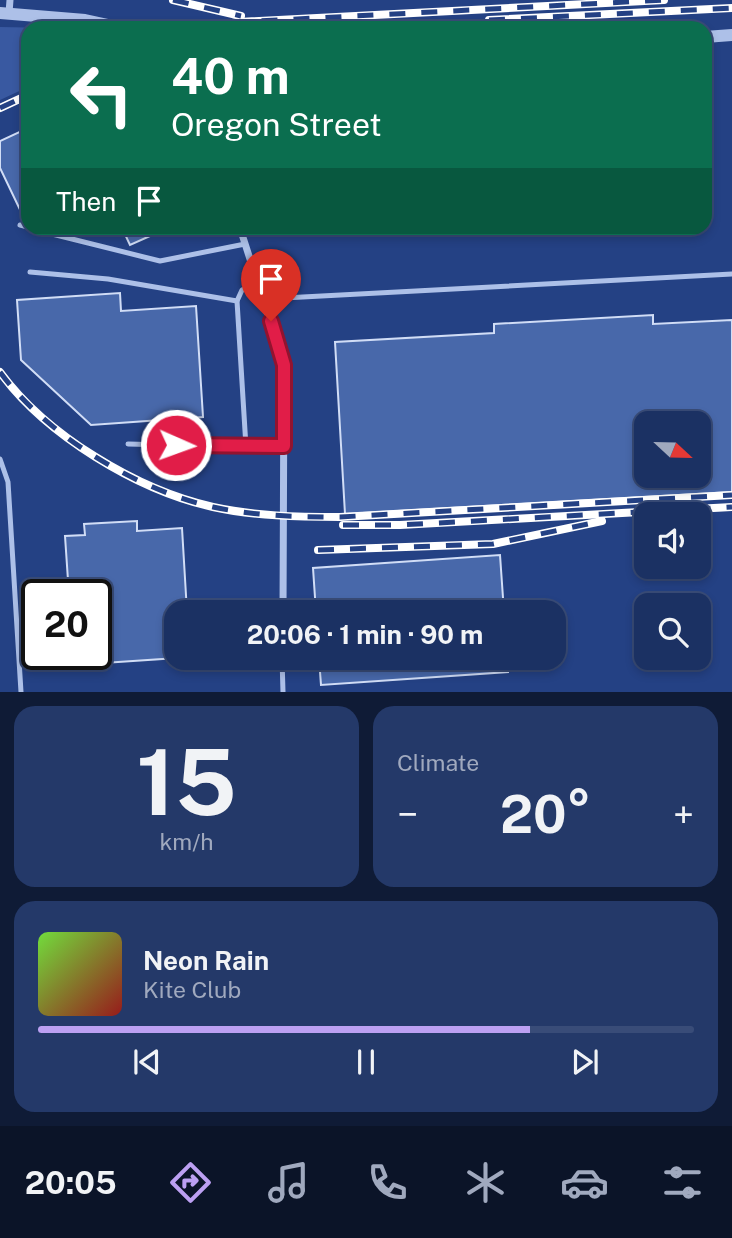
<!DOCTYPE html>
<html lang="en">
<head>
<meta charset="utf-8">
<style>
	:root { --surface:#1b3163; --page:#243969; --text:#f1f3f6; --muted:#a0a9be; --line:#394c78; --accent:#bca0f2 }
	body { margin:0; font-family:"Public Sans",sans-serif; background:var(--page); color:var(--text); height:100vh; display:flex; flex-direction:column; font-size:26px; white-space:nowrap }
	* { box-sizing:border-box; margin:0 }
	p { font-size:23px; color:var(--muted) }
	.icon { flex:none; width:38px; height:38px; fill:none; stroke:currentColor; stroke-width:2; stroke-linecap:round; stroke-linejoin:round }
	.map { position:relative; height:692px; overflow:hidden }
	.side { display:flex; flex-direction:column; gap:14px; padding:14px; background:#0f1b36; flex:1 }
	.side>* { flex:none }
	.top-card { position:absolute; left:21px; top:21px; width:691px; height:214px; border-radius:21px; box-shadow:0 4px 10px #0003,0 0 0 2px var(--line); background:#0b6e4f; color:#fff; overflow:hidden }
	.needle { width:46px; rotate:112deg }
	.fabs { position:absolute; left:634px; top:411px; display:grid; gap:14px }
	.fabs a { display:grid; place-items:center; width:77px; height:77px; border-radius:14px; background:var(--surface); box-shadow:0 4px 10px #0003,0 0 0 2px var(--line); font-size:35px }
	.speed { position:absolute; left:21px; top:579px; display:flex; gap:14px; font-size:35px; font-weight:700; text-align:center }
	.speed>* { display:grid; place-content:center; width:91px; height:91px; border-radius:50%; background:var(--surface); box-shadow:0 4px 10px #0003,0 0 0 2px var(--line); line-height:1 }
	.speed .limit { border:4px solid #111; border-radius:10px; background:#fff; color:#111 }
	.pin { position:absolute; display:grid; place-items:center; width:60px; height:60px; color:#fff; margin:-72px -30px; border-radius:50% 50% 50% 0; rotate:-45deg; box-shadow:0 0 7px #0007 }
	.pin .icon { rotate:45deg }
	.me { position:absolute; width:77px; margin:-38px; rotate:92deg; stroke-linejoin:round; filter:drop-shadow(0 0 5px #0008) }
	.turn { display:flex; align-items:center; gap:24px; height:147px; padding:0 35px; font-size:32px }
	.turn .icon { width:91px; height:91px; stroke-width:2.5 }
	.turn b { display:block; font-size:49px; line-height:60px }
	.then { display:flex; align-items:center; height:66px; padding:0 35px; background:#0003; gap:14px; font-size:26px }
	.big { font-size:52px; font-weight:700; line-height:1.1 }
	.side .card { flex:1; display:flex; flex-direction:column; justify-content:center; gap:10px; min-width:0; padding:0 24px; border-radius:21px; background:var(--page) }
	.side .dial { align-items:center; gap:0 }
	.dial b { font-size:91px; line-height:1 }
	.song { display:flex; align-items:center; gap:21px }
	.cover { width:84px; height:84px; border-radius:10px; background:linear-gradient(135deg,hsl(100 70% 55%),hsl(0 70% 35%)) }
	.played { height:7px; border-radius:4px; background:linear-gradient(90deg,var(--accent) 75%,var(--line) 75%) }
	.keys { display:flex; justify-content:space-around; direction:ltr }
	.heat { display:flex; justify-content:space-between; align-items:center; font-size:38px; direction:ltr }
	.side .tiles { flex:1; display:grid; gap:14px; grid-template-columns:1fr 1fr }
	.card:last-child { grid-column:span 2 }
	.trip { position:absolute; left:164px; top:600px; width:402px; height:70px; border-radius:21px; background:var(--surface); box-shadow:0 4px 10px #0003,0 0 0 2px var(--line); font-weight:700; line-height:70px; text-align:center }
	.dock { display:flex; height:112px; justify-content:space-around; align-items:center; background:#0b1428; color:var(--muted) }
	.dock .icon { width:49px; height:49px }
	.dock .active { color:var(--accent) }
	.dock b { font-size:32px; color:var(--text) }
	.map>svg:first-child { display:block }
	.green { fill:#3959a1 }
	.building { fill:#4868aa; stroke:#d1ddf6; stroke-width:2; fill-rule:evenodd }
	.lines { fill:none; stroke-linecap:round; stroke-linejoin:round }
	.service { stroke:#adc0e8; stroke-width:5 }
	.minor { stroke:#adc0e8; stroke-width:7 }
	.tertiary { stroke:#adc0e8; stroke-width:12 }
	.rail-casing { stroke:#fff; stroke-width:8 }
	.rail { stroke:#244184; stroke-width:5; stroke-dasharray:16; stroke-linecap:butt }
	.route-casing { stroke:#92132f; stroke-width:18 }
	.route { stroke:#e11d48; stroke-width:12 }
</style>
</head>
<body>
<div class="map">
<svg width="732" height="692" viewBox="0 0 732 692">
	<rect width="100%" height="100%" fill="#244184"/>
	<polygon class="green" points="0,27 53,28 28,28 28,87 0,100"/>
	<g class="building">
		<polygon points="28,128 28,214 23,216 0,168 0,141"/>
		<polygon points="122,228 168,228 130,245"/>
		<polygon points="120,293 121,311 196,306 203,417 91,425 21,360 17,300"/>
		<path d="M653,315V324L732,320V492L345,514L335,342L494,333V324ZM646,424H698V476H646Z"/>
		<polygon points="137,521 137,531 182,528 187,612 177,612 177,658 74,665 73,654 96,654 96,595 69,595 65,536 85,535 84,524"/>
		<polygon points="500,555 504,612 316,612 313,568"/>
		<polygon points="319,658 507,658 508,672 321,685"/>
	</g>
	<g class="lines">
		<g class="service">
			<polyline points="20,225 28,227"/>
			<polyline points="28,228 160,261 245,244"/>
			<polyline points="30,272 108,279 237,301"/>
			<polyline points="265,299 732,274"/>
			<polyline points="128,444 246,447 237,301 242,290 258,280"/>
			<polyline points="246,447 284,446"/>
			<polyline points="0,459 8,482 21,692"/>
			<polyline points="282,658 283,692"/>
		</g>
		<g class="minor">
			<polyline points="9,13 10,0"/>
			<polyline points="240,228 284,365 283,612"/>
		</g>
		<g class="tertiary">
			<polyline points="0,13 85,20 122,28"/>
			<polyline points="705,37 732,35"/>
		</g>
		<g class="rail-casing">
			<g id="rail">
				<polyline points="173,0 241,16"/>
				<polyline points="489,20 732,8"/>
				<polyline points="198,28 239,22 664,0"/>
				<polyline points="0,108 28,95"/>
				<path d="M0,372C46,435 137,490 213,507C255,516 297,517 340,517L732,495"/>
				<polyline points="343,525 400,525 732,507"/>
				<polyline points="318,550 493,544 602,521"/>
			</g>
		</g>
		<use href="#rail" class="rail"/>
	</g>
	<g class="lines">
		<g class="route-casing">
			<polyline id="route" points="176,445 284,446 284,365 271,321"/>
		</g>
		<use href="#route" class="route"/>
	</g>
</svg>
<div class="fabs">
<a><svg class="needle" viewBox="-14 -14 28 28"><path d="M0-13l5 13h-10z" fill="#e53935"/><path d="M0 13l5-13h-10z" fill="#a0a9be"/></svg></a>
<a><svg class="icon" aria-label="sound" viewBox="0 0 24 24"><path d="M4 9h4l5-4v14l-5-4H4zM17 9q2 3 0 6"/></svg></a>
<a><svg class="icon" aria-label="search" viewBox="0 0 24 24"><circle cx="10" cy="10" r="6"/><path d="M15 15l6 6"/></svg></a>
</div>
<div class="speed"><div class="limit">20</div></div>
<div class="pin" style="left:271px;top:321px;background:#d93025"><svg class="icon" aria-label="arrive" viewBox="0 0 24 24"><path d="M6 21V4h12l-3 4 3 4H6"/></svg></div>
<svg class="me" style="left:176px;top:445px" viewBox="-20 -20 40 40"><circle r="17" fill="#e11d48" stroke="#fff" stroke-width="3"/><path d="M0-11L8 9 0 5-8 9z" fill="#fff"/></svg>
<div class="trip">20:06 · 1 min · 90 m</div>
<div class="top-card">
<div class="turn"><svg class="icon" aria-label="left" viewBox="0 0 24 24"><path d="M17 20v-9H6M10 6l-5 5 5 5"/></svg><div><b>40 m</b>Oregon Street</div></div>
<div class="then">Then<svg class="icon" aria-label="arrive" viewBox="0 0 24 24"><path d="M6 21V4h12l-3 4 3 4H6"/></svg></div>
</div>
</div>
<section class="side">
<div class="tiles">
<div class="card dial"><b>15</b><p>km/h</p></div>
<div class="card"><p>Climate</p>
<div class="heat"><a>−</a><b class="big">20°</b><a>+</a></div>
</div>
<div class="card">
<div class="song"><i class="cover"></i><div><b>Neon Rain</b><p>Kite Club</p></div></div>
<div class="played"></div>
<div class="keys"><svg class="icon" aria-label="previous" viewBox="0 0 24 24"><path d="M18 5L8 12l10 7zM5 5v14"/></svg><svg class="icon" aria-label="pause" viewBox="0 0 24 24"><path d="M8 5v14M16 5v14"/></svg><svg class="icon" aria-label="next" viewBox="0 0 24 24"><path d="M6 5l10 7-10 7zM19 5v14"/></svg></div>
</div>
</div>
</section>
<nav class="dock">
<b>20:05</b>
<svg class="icon active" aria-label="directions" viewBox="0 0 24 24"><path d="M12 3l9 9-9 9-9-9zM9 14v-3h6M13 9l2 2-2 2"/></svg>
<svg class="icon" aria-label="music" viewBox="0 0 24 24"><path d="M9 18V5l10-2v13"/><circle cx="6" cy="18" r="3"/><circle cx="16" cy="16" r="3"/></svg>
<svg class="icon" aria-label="phone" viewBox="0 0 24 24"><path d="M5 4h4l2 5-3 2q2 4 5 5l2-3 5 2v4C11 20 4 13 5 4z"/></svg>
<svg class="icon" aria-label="climate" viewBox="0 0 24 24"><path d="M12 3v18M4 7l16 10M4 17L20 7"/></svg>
<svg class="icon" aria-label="car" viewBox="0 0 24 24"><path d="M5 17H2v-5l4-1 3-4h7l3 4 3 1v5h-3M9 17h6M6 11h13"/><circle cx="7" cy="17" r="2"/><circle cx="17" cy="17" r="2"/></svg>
<svg class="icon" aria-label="filters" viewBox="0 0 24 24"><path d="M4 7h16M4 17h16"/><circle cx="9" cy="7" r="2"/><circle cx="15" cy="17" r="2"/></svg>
</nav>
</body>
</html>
